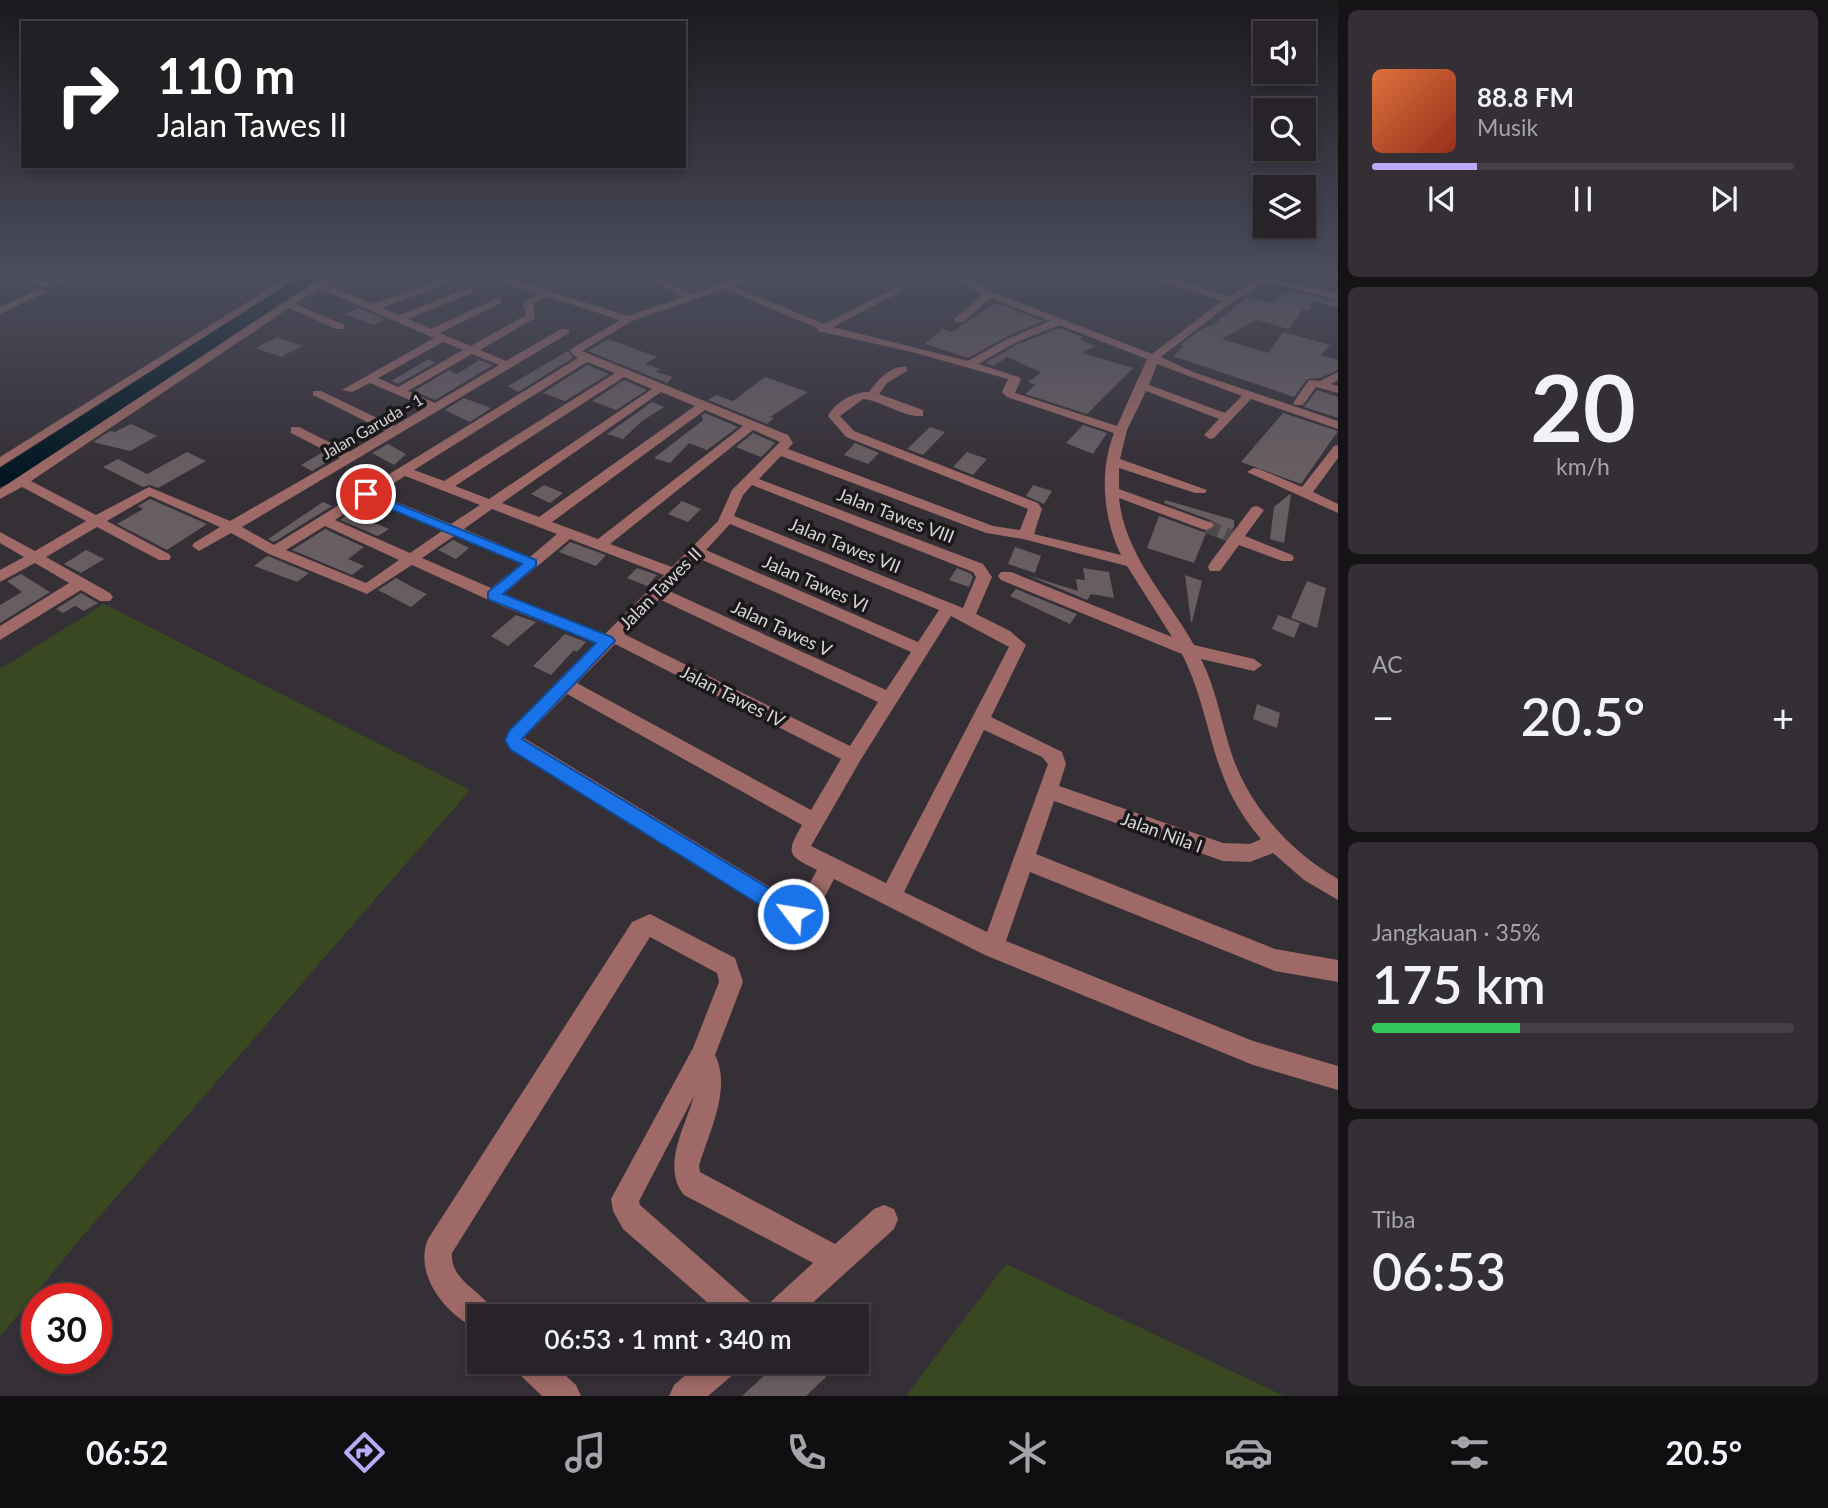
<!DOCTYPE html>
<html lang="id">
<head>
<meta charset="utf-8">
<style>
	:root { --surface:#282328; --page:#342f34; --text:#f1f3f6; --muted:#a5a4a8; --line:#444045; --accent:#b9abf7 }
	body { margin:0; font-family:Lato,sans-serif; background:var(--page); color:var(--text); height:100vh; display:flex; flex-direction:column; font-size:26px; white-space:nowrap }
	* { box-sizing:border-box; margin:0 }
	p { font-size:23px; color:var(--muted) }
	.icon { flex:none; width:38px; height:38px; fill:none; stroke:currentColor; stroke-width:2; stroke-linecap:round; stroke-linejoin:round }
	.map { position:relative; flex:1; overflow:hidden }
	.panel { display:flex; flex-direction:column; gap:10px; padding:10px; background:#161316; width:490px }
	.panel>* { flex:none }
	.top-card { position:absolute; left:21px; top:21px; width:665px; height:147px; border-radius:0px; box-shadow:0 4px 10px #0003,0 0 0 2px var(--line); background:#202124; color:#fff; overflow:hidden }
	.tools { position:absolute; left:1253px; top:21px; display:grid; gap:14px }
	.tools a { display:grid; place-items:center; width:63px; height:63px; border-radius:0px; background:var(--surface); box-shadow:0 4px 10px #0003,0 0 0 2px var(--line); font-size:35px }
	.speed { position:absolute; left:21px; top:1283px; display:flex; gap:14px; font-size:35px; font-weight:700; text-align:center }
	.speed>* { display:grid; place-content:center; width:91px; height:91px; border-radius:50%; background:var(--surface); box-shadow:0 4px 10px #0003,0 0 0 2px var(--line); line-height:1 }
	.speed .limit { border:10px solid #d22; background:#fff; color:#111 }
	.pin { position:absolute; display:grid; place-items:center; width:60px; height:60px; color:#fff; margin:-30px; border:4px solid #fff; border-radius:50%; box-shadow:0 2px 7px #0007 }
	.me { position:absolute; width:77px; margin:-38px; rotate:301deg; stroke-linejoin:round; filter:drop-shadow(0 0 5px #0008) }
	.turn { display:flex; align-items:center; gap:24px; height:147px; padding:0 21px; font-size:32px }
	.turn .icon { width:91px; height:91px; stroke-width:2.5 }
	.turn b { display:block; font-size:49px; line-height:60px }
	.big { font-size:52px; font-weight:600; line-height:1.1 }
	.panel .widget { flex:1; display:flex; flex-direction:column; justify-content:center; gap:10px; min-width:0; padding:0 24px; border-radius:10px; background:var(--page) }
	.panel .dial { align-items:center; gap:0 }
	.dial b { font-size:91px; line-height:1 }
	.song { display:flex; align-items:center; gap:21px }
	.cover { width:84px; height:84px; border-radius:10px; background:linear-gradient(135deg,hsl(20 70% 55%),hsl(10 70% 35%)) }
	.played { height:7px; border-radius:4px; background:linear-gradient(90deg,var(--accent) 25%,var(--line) 25%) }
	.keys { display:flex; justify-content:space-around; direction:ltr }
	.heat { display:flex; justify-content:space-between; align-items:center; font-size:38px; direction:ltr }
	.charge { height:10px; border-radius:5px; background:linear-gradient(90deg,#34c759 35%,var(--line) 0) }
	.trip { position:absolute; left:467px; top:1304px; width:402px; height:70px; border-radius:0px; background:var(--surface); box-shadow:0 4px 10px #0003,0 0 0 2px var(--line); font-weight:600; line-height:70px; text-align:center }
	.dock { display:flex; height:112px; justify-content:space-around; align-items:center; background:#100e10; color:var(--muted) }
	.dock .icon { width:49px; height:49px }
	.dock .on { color:var(--accent) }
	.dock b { font-size:32px; color:var(--text) }
	main { display:flex; flex:1; min-height:0 }
	.map>svg:first-child { display:block }
	.green { fill:#3a4821 }
	.lines { fill:none; stroke-linecap:round; stroke-linejoin:round }
	.river { fill:#011823; fill-rule:evenodd }
	.building { fill:#685e62 }
	.minor-tunnel { stroke:#4d484e; stroke-width:13; stroke-dasharray:13 7; stroke-linecap:butt }
	.minor { fill:#9e6966; fill-rule:evenodd }
	.route { fill:#1a73e8; stroke:#114b97; stroke-width:2 }
	.labels { text-anchor:middle; dominant-baseline:central; stroke-width:7; stroke-linejoin:round; paint-order:stroke }
	.far-street-label { font-size:16px; fill:#d7d4d8; stroke:#1b181b }
	.street-label { font-size:18px; fill:#d7d4d8; stroke:#1b181b }
</style>
</head>
<body>
<main>
<div class="map">
<svg width="1338" height="1396" viewBox="0 0 1338 1396">
	<rect width="100%" height="100%" fill="#352f36"/>
	<g class="green">
		<polygon points="104,604 470,790 86,1232 0,1337 0,669"/>
		<polygon points="1006,1264 1284,1396 906,1396"/>
	</g>
	<g class="lines">
		<polygon class="river" points="300,276 322,276 9,484 0,487 0,468"/>
	</g>
	<g class="building">
		<polygon points="1296,291 1338,302 1338,308 1314,301 1309,311 1303,309 1289,329 1257,320 1221,339 1268,353 1283,332 1330,345 1321,355 1338,360 1338,370 1320,378 1307,379 1294,397 1173,356 1184,346 1180,345 1200,330 1216,323 1222,316 1225,317 1245,297 1273,304 1282,293 1290,295"/>
		<polygon points="996,303 1043,321 1006,337 968,358 925,344 942,329 952,332"/>
		<polygon points="358,308 385,319 374,325 344,314"/>
		<polygon points="1059,328 1083,337 1079,339 1095,346 1082,353 1133,368 1087,414 1025,394 1035,385 1028,382 1041,372 1007,357 994,366 985,363 1016,345"/>
		<polygon points="277,337 302,346 281,357 256,348"/>
		<polygon points="608,339 657,357 645,364 661,369 656,372 673,377 667,383 588,351"/>
		<polygon points="568,351 573,358 518,392 508,386"/>
		<polygon points="429,359 435,363 398,384 391,381"/>
		<polygon points="479,360 493,365 435,400 414,391 449,370 457,374"/>
		<polygon points="587,365 609,374 565,401 543,393"/>
		<polygon points="765,377 808,392 770,417 774,418 767,424 708,400 716,395 733,401"/>
		<polygon points="624,380 647,390 616,410 592,401"/>
		<polygon points="1317,390 1338,397 1338,418 1304,407"/>
		<polygon points="464,398 491,408 470,422 445,410"/>
		<polygon points="652,402 664,407 642,421 623,439 607,434"/>
		<polygon points="705,413 738,427 707,450 689,443 670,463 654,458 702,421 703,418 701,416"/>
		<polygon points="1283,413 1338,431 1301,484 1241,462"/>
		<polygon points="131,424 157,436 130,451 93,442 110,431 115,432"/>
		<polygon points="1083,425 1107,433 1093,454 1066,443"/>
		<polygon points="930,427 945,432 923,455 907,449"/>
		<polygon points="753,433 775,443 761,457 736,447"/>
		<polygon points="855,443 879,453 868,464 844,455"/>
		<polygon points="388,444 406,454 394,465 372,453"/>
		<polygon points="187,452 206,461 158,488 150,485 143,487 103,467 118,459 147,474"/>
		<polygon points="323,452 334,458 312,471 301,465"/>
		<polygon points="967,452 987,459 973,475 953,467"/>
		<polygon points="544,485 563,493 550,503 531,494"/>
		<polygon points="1033,485 1052,491 1044,504 1026,496"/>
		<polygon points="1290,494 1291,495 1284,543 1270,539 1274,507"/>
		<polygon points="150,499 207,524 167,550 117,524 143,509 138,506"/>
		<polygon points="1165,500 1234,520 1234,527 1224,540 1206,533 1194,563 1147,548 1159,516 1206,533 1217,527 1213,521 1164,503"/>
		<polygon points="682,501 701,509 688,522 668,514"/>
		<polygon points="323,502 332,506 274,542 268,539"/>
		<polygon points="350,513 389,529 378,536 340,520"/>
		<polygon points="325,529 364,547 348,559 364,566 352,575 292,550"/>
		<polygon points="453,540 469,548 456,559 438,550"/>
		<polygon points="570,542 606,555 596,566 559,552"/>
		<polygon points="1015,547 1041,556 1035,573 1008,564"/>
		<polygon points="86,550 104,559 81,573 64,564"/>
		<polygon points="267,556 268,556 309,573 297,582 254,566"/>
		<polygon points="637,568 657,575 647,586 627,578"/>
		<polygon points="957,568 971,574 973,577 969,587 949,580"/>
		<polygon points="1083,568 1109,572 1114,598 1091,594 1087,600 1027,575 1078,591 1076,579 1085,580"/>
		<polygon points="21,574 50,592 0,623 0,605 22,592 7,581"/>
		<polygon points="1185,575 1202,581 1192,622 1191,622"/>
		<polygon points="396,578 412,587 427,594 411,607 378,590"/>
		<polygon points="1307,581 1326,588 1317,628 1291,618"/>
		<polygon points="1016,589 1077,614 1070,624 1010,596"/>
		<polygon points="81,593 98,603 84,611 75,606 63,613 56,609"/>
		<polygon points="516,615 536,622 508,646 491,636"/>
		<polygon points="1278,615 1300,623 1294,638 1272,629"/>
		<polygon points="565,634 586,642 577,652 574,650 551,675 533,666"/>
		<polygon points="1257,704 1280,713 1277,728 1253,719"/>
		<polygon points="779,1362 817,1362 826,1377 806,1396 742,1396"/>
	</g>
	<g class="lines">
		<polyline class="minor-tunnel" points="1207,526 1238,539"/>
		<g class="minor">
			<polygon points="14,276 29,276 47,282 59,276 72,276 48,288"/>
			<polygon points="289,276 300,276 0,467 0,457"/>
			<path d="M324,276H335L325,284L373,304L441,279H447V283L382,308L399,315L466,289H472V293L408,319L431,329L495,299H501V303L440,333L471,346L526,315L523,303L537,294L486,276H501L628,316L683,297L641,276H653L692,294L738,276H750L733,286L824,324L899,286L902,287V291L833,327L968,361L1007,339L1050,321L991,298L963,322H955V318L983,295L949,276H961L992,292L1152,354L1222,301L1163,282L1157,276H1167L1228,297L1262,276L1338,294V300L1267,281L1232,302L1161,357L1193,372L1338,421V429L1251,399L1214,438L1210,439L1204,435L1219,419L1146,391L1127,430L1120,459L1207,490L1205,493H1195L1119,468V489L1212,523L1214,526L1207,530L1202,529L1119,498C1125,556 1167,597 1194,645L1254,659L1262,665L1254,671L1201,659C1216,688 1221,721 1231,752C1248,805 1290,852 1338,879V900L1304,880L1273,853L1250,862L1223,861L1054,801L1036,854L1275,949L1338,960V982L1275,971L1030,872L1006,941L1253,1041L1338,1066V1090L1253,1065L985,955L834,879L813,919L800,925L785,921L508,746L505,741L509,730L596,643L504,607L412,565L367,594L269,554L231,533L199,551L192,546L194,543L220,527L150,496L107,521L169,554L171,557L169,560H159L97,527L46,557L110,593L113,597L110,601H100L81,590L0,640V626L69,583L35,563L0,582V570L24,557L0,543V532L35,551L86,521L22,487L0,499V489ZM319,288L434,338L342,390L352,392L370,383L426,407L394,426L321,391H313V395L385,431L349,452L299,427H291V433L340,458L230,521L149,487L96,515L31,481L289,308L336,329H344V325L295,304ZM725,289L817,328L818,331L912,352L1008,379L1002,392L1007,397L1114,433C1099,471 1103,518 1121,555L1034,534L1042,509L1038,503L854,431L840,416L863,399C883,401 904,418 923,416V410L879,394L887,383L907,371V367C891,365 878,380 869,392C855,391 834,403 828,416L846,437L1028,509L1020,530L993,526L788,449L793,443L788,435L582,351L632,321ZM546,296L620,320L571,349V353L578,358L274,545L242,527L569,333V329H561L506,361L480,350L535,318L533,304ZM1059,325L1147,359L1117,426L1015,393L1021,379L1019,377L978,364L1015,343ZM443,342L463,350L398,387L378,378ZM472,354L499,365L435,403L408,391ZM587,362L615,373L444,481L414,470ZM1157,364L1242,396L1225,413L1149,385ZM624,377L652,389L489,499L455,486ZM661,392L695,406L539,517L502,503ZM705,410L743,426L598,539L552,522ZM753,430L780,442L732,490L718,521L672,567L610,544ZM781,456L986,533L1023,539L1127,566L1172,637L1011,572H1001L998,576L1001,580L1182,654C1215,720 1207,777 1261,839L1250,844L1223,843L1059,786L1066,764L1062,752L991,717L1026,645L1010,631L976,614L992,577L983,564L759,479ZM405,476L480,505L451,524L377,494ZM752,485L973,572L976,577L963,608L734,516L743,495ZM367,499L442,531L410,553L335,520ZM492,509L557,534L530,557L464,529ZM730,524L939,610L918,642L706,550ZM325,526L399,560L366,583L286,550ZM454,536L521,564L491,588L422,558ZM570,539L664,575L605,634L504,594ZM698,558L911,652L886,690L667,590ZM659,599L878,702L850,746L624,634ZM951,616L1009,647L886,883L811,846L860,761ZM615,644L841,759L811,810L577,683ZM567,694L802,825C785,854 788,856 817,870L798,904L524,738ZM984,730L1042,757L1048,764L987,932L904,892Z"/>
			<polygon points="1034,276 1029,280 1024,277 1025,276"/>
			<polygon points="40,289 48,291 0,314 0,307"/>
			<polygon points="1338,372 1338,380 1331,384 1338,386 1338,393 1316,387 1303,405 1295,405 1293,403 1309,380 1320,381"/>
			<polygon points="1338,445 1338,458 1313,492 1338,504 1338,513 1247,472 1254,468 1259,469 1302,487 1334,446"/>
			<polygon points="1257,506 1264,510 1245,536 1292,555 1294,558 1292,561 1282,561 1239,545 1220,571 1210,571 1208,567 1210,563 1252,507"/>
			<path d="M650,914L735,958L743,982L715,1055C732,1088 709,1132 699,1166L700,1172L835,1244L874,1209L884,1205L894,1209L898,1219L894,1229L798,1316H761L766,1306L813,1263L684,1195C661,1167 685,1127 694,1096L639,1201L640,1205L755,1306L760,1316H723L623,1229L613,1211L611,1199L693,1048L719,982L717,973L650,937L452,1253C450,1283 486,1291 496,1316H480V1330C447,1317 413,1275 428,1239L632,922Z"/>
			<polygon points="514,1362 551,1362 576,1385 581,1396 542,1396 518,1373"/>
			<polygon points="701,1362 739,1362 735,1373 708,1396 669,1396 674,1385"/>
		</g>
	</g>
	<linearGradient id="sky" x2="0" y2="1"><stop stop-color="#1d1a1e"/><stop offset="0.58" stop-color="#4b4d5d"/><stop offset="1" stop-color="#4b4d5d" stop-opacity="0"/></linearGradient>
	<rect width="1338" height="472" fill="url(#sky)"/>
	<polygon class="route" points="366,491 536,560 536,566 503,594 612,637 615,641 522,739 800,907 803,914 800,921 793,924 786,921 511,750 505,741 509,731 596,643 488,599 488,592 522,564 362,497 360,494"/>
	<g class="labels">
		<g class="far-street-label">
			<text transform="translate(372 426) rotate(-30)">Jalan Garuda - 1</text>
		</g>
		<g class="street-label">
			<text transform="translate(896 515) rotate(21)">Jalan Tawes VIII</text>
			<text transform="translate(845 545) rotate(22)">Jalan Tawes VII</text>
			<text transform="translate(816 583) rotate(24)">Jalan Tawes VI</text>
			<text transform="translate(660 588) rotate(-45)">Jalan Tawes II</text>
			<text transform="translate(782 628) rotate(25)">Jalan Tawes V</text>
			<text transform="translate(733 696) rotate(27)">Jalan Tawes IV</text>
			<text transform="translate(1162 832) rotate(20)">Jalan Nila I</text>
		</g>
	</g>
</svg>
<div class="tools">
<a><svg class="icon" aria-label="sound" viewBox="0 0 24 24"><path d="M4 9h4l5-4v14l-5-4H4zM17 9q2 3 0 6"/></svg></a>
<a><svg class="icon" aria-label="search" viewBox="0 0 24 24"><circle cx="10" cy="10" r="6"/><path d="M15 15l6 6"/></svg></a>
<a><svg class="icon" aria-label="layers" viewBox="0 0 24 24"><path d="M12 4l9 5-9 5-9-5zM3 14l9 5 9-5"/></svg></a>
</div>
<div class="speed"><div class="limit">30</div></div>
<div class="pin" style="left:366px;top:494px;background:#d93025"><svg class="icon" aria-label="arrive" viewBox="0 0 24 24"><path d="M6 21V4h12l-3 4 3 4H6"/></svg></div>
<svg class="me" style="left:793px;top:914px" viewBox="-20 -20 40 40"><circle r="17" fill="#1a73e8" stroke="#fff" stroke-width="3"/><path d="M0-11L8 9 0 5-8 9z" fill="#fff"/></svg>
<div class="trip">06:53 · 1 mnt · 340 m</div>
<div class="top-card">
<div class="turn"><svg class="icon" aria-label="right" viewBox="0 0 24 24"><path d="M7 20v-9h11M14 6l5 5-5 5"/></svg><div><b>110 m</b>Jalan Tawes II</div></div>
</div>
</div>
<section class="panel">
<div class="widget">
<div class="song"><i class="cover"></i><div><b>88.8 FM</b><p>Musik</p></div></div>
<div class="played"></div>
<div class="keys"><svg class="icon" aria-label="previous" viewBox="0 0 24 24"><path d="M18 5L8 12l10 7zM5 5v14"/></svg><svg class="icon" aria-label="pause" viewBox="0 0 24 24"><path d="M8 5v14M16 5v14"/></svg><svg class="icon" aria-label="next" viewBox="0 0 24 24"><path d="M6 5l10 7-10 7zM19 5v14"/></svg></div>
</div>
<div class="widget dial"><b>20</b><p>km/h</p></div>
<div class="widget"><p>AC</p>
<div class="heat"><a>−</a><b class="big">20.5°</b><a>+</a></div>
</div>
<div class="widget"><p>Jangkauan · 35%</p><b class="big">175 km</b><div class="charge"></div></div>
<div class="widget"><p>Tiba</p><b class="big">06:53</b></div>
</section>
</main>
<nav class="dock">
<b>06:52</b>
<svg class="icon on" aria-label="directions" viewBox="0 0 24 24"><path d="M12 3l9 9-9 9-9-9zM9 14v-3h6M13 9l2 2-2 2"/></svg>
<svg class="icon" aria-label="music" viewBox="0 0 24 24"><path d="M9 18V5l10-2v13"/><circle cx="6" cy="18" r="3"/><circle cx="16" cy="16" r="3"/></svg>
<svg class="icon" aria-label="phone" viewBox="0 0 24 24"><path d="M5 4h4l2 5-3 2q2 4 5 5l2-3 5 2v4C11 20 4 13 5 4z"/></svg>
<svg class="icon" aria-label="climate" viewBox="0 0 24 24"><path d="M12 3v18M4 7l16 10M4 17L20 7"/></svg>
<svg class="icon" aria-label="car" viewBox="0 0 24 24"><path d="M5 17H2v-5l4-1 3-4h7l3 4 3 1v5h-3M9 17h6M6 11h13"/><circle cx="7" cy="17" r="2"/><circle cx="17" cy="17" r="2"/></svg>
<svg class="icon" aria-label="filters" viewBox="0 0 24 24"><path d="M4 7h16M4 17h16"/><circle cx="9" cy="7" r="2"/><circle cx="15" cy="17" r="2"/></svg>
<b>20.5°</b>
</nav>
</body>
</html>
